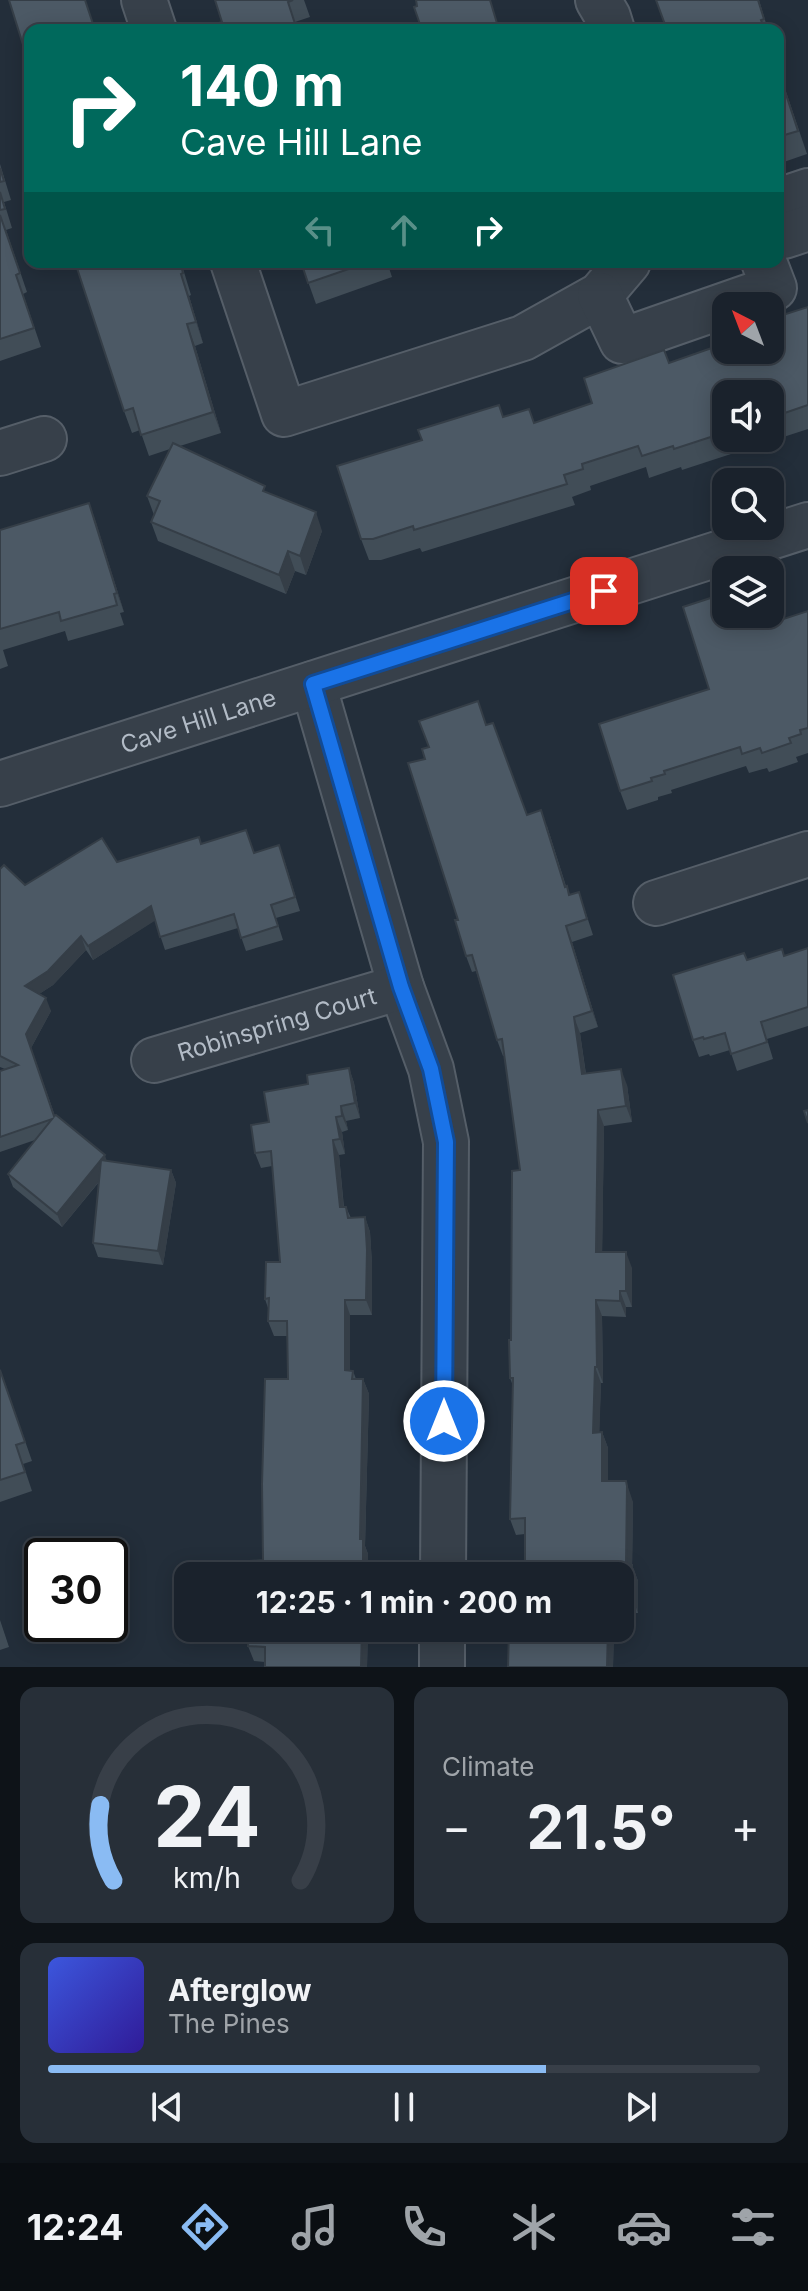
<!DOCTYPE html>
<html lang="en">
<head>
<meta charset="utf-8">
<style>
	:root { --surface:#1a222c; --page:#272f38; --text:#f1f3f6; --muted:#9fa4a9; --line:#383f48; --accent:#8abbf3 }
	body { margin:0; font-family:Inter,sans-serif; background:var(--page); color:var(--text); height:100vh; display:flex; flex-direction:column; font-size:30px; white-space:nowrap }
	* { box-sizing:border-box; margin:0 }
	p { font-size:26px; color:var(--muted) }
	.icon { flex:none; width:44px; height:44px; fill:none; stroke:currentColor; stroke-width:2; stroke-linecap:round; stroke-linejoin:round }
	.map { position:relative; height:1667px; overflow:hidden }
	.side { display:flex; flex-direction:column; gap:20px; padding:20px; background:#0e1318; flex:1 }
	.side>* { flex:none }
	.banner { position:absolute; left:24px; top:24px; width:760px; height:244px; border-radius:16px; box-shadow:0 4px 20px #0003,0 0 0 2px var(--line); background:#00695c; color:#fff; overflow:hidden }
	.needle { width:52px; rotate:318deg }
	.buttons { position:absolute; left:712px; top:292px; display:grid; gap:16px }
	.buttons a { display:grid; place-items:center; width:72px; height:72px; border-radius:16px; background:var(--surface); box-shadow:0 4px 20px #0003,0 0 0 2px var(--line); font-size:40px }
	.speed { position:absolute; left:24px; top:1538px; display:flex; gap:16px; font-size:40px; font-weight:700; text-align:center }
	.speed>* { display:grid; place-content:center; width:104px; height:104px; border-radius:50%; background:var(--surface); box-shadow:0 4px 20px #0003,0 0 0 2px var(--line); line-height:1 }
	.speed .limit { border:4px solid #111; border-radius:12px; background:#fff; color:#111 }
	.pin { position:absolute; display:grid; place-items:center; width:68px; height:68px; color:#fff; margin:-34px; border-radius:16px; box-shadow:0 4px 12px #0006 }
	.me { position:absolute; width:88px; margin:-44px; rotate:0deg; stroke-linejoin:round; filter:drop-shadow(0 0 6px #0008) }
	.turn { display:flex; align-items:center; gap:28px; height:168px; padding:0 24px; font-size:36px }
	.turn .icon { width:104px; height:104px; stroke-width:2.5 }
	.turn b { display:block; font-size:56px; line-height:68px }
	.lanes { display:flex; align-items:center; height:76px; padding:0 24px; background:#0003; justify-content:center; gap:40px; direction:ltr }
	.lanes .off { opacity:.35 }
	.big { font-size:60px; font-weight:700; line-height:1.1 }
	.side .tile { flex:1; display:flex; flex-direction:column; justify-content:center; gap:12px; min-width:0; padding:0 28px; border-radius:16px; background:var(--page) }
	.side .dial { align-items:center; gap:0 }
	.dial svg { height:208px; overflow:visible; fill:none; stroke:var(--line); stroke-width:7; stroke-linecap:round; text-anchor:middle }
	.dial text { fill:var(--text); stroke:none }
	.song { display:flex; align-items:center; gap:24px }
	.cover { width:96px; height:96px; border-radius:12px; background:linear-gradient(135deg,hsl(230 70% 55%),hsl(250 70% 35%)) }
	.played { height:8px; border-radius:4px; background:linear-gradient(90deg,var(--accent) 70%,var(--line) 70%) }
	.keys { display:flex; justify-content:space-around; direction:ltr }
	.heat { display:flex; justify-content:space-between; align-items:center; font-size:44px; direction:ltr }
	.side .tiles { flex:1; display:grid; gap:20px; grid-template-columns:1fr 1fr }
	.tile:last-child { grid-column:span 2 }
	.trip { position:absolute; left:174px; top:1562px; width:460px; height:80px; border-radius:16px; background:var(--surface); box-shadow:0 4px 20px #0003,0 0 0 2px var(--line); font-weight:700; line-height:80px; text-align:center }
	.tab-bar { display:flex; height:128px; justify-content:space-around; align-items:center; background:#0a0e12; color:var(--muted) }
	.tab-bar .icon { width:56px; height:56px }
	.tab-bar .active { color:var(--accent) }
	.tab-bar b { font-size:36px; color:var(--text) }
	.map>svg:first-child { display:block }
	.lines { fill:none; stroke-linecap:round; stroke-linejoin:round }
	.minor-casing { stroke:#555e68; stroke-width:48 }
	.minor { stroke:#37404a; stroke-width:44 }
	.wall { fill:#414d57; fill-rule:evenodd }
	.shaded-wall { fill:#353e47 }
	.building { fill:#4c5965; stroke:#353e47; stroke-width:2 }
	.route-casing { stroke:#114b97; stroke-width:20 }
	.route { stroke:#1a73e8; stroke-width:14 }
	.labels { text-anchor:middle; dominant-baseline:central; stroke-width:8; stroke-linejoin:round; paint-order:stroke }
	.street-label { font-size:24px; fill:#b2bbc6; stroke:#1c252f }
</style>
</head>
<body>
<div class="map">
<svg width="808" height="1667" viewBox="0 0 808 1667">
	<rect width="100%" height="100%" fill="#232e3a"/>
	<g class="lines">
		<g class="minor-casing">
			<g id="minor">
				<polyline points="144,0 154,30"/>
				<polyline points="598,0 608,17 612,30"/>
				<polyline points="778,201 808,191"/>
				<polyline points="778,235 784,236 808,228"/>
				<polyline points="233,262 284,414 523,338 600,295 628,262"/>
				<polyline points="600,295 622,341 774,288 764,262"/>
				<polyline points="0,453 44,439"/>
				<polyline points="313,684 401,987 431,1069 446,1142 443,1576"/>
				<path id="s1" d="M0,784L808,525"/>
				<polyline points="656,903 808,854"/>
				<path id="s2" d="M154,1060L401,987"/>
				<polyline points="442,1667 442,1628"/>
			</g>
		</g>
		<use href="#minor" class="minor"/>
	</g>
	<g class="wall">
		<polygon points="215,0 304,0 310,17 295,22 298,30 214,30 222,22"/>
		<polygon points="759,0 768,30 667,30"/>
		<polygon points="778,68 807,154 778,164"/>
		<polygon points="0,164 11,200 4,202 12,228 6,230 27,292 23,294 41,347 0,361"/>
		<polygon points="181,262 191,295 189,296 203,343 195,346 221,433 180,446 268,493 322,531 306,575 295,571 286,594 158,541 151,522 154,515 147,496 170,449 149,456 140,430 132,433 124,411"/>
		<polygon points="301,262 387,262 392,277 316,304"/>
		<path d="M808,307V429L682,470L681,467L649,478L646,467L590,486L591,490L572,497L575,505L422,552L420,548L381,560H369L361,539L504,417L534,423L592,403L669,363L726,343ZM726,394H770V438H726Z"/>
		<polygon points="89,503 124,612 120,613 124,625 68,641 65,631 3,650 8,666 0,669 0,530"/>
		<polygon points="808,611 808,753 796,757 798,762 769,772 767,768 749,773 746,766 671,790 672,793 658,797 658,800 627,810 620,791 709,689 726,614 756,614 760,627"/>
		<polygon points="486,725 527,815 547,826 566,886 567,886 570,895 579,892 593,935 572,942 598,1027 580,1033 586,1074 627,1085 632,1122 604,1126 602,1252 632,1268 632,1307 626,1307 626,1317 602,1316 603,1383 601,1383 599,1432 602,1432 608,1448 608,1481 633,1502 632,1565 638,1581 638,1613 620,1613 620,1576 525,1534 516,1535 510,1519 513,1386 510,1378 520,1170 504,1056 503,1056 497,1040 476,971 472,972 466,956 425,759 429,747"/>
		<polygon points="202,844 284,859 300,911 276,918 283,940 246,951 238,928 165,950 155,920 93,960 86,950 53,985 39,994 51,1011 31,1048 55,1116 107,1161 171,1170 176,1183 163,1265 98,1257 93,1243 99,1182 62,1227 13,1187 8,1174 35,1140 0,1152 0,1071 5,1069 0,1067 0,869 25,885 117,862"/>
		<polygon points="808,948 808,1026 767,1039 773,1059 737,1071 730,1050 710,1056 709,1054 699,1057 693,1040 747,960 784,956"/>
		<polygon points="349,1068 354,1083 360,1118 346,1121 348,1130 342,1132 345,1154 339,1155 344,1207 346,1207 351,1218 365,1217 370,1232 372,1264 372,1315 350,1315 350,1371 353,1371 356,1379 363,1379 369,1394 365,1546 368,1554 368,1576 250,1576 263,1560 288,1379 287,1336 274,1336 268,1321 268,1308 265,1299 280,1262 272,1166 261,1168 255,1153 269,1122 308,1084"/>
		<polygon points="0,1369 32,1461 23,1464 32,1491 0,1502"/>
		<polygon points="0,1620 9,1647 0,1650"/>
		<polygon points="249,1628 368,1628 367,1667 265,1667 265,1662 254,1661 248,1646"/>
		<polygon points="503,1628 614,1628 613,1667 508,1667 508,1642"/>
	</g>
	<g class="shaded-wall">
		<polygon points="181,274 189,296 203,343 196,322"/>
		<polygon points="187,324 195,346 221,433 213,412"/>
		<polygon points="89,503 96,522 124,612 117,593"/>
		<polygon points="316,512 322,531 306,575 300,556"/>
		<polygon points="288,551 295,571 286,594 279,575"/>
		<polygon points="151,906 156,920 93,960 88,946"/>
		<polygon points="566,926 572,942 598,1027 592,1011"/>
		<polygon points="81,936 86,950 53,985 30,1000 25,986"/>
		<polygon points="46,998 51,1011 31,1048 26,1034"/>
		<polygon points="574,1017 580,1033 588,1090 582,1074"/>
		<polygon points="349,1068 354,1083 360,1118 355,1103"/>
		<polygon points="621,1069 627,1085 632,1122 626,1106"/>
		<polygon points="341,1106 346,1121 348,1130 342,1116"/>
		<polygon points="598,1110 604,1126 602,1268 596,1252"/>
		<polygon points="336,1117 342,1132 345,1154 340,1139"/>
		<polygon points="333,1140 339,1155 345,1222 340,1207"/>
		<polygon points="105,1155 109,1169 62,1227 57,1214"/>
		<polygon points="171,1170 176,1183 163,1265 158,1251"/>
		<polygon points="365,1217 370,1232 372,1264 372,1315 366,1300"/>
		<polygon points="626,1252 632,1268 632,1307 626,1291"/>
		<polygon points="620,1291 626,1307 626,1317 620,1301"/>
		<polygon points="345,1300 350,1315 350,1385 345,1370"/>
		<polygon points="596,1300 602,1316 603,1383 597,1367"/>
		<polygon points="595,1367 601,1383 599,1449 593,1433"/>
		<polygon points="363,1379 369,1394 365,1546 368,1554 368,1576 363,1576 360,1539"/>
		<polygon points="602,1432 608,1448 608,1497 602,1481"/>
		<polygon points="626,1481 633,1502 632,1581 626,1565"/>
		<polygon points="632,1565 638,1581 638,1613 632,1597"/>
		<polygon points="362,1628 368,1628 367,1667 361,1667"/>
		<polygon points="608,1628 614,1628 613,1667 607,1667"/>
	</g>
	<g class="building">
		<polygon points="9,0 85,0 95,30 30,30 30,67"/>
		<polygon points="215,0 293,0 288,2 297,30 214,30 212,25 222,22"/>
		<polygon points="416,0 490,0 499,30 422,30 414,7 417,6"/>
		<polygon points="656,0 758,0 764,19 761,20 765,30 667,30"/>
		<polygon points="778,70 798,131 778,137"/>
		<polygon points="0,168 4,181 0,182"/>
		<polygon points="0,192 5,209 0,210"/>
		<polygon points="0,215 20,273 16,275 34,328 0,339"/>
		<polygon points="75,262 180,262 183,273 181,274 196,322 187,324 213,412 141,435 133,408 124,411"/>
		<polygon points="301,262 369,262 308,283"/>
		<polygon points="808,307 808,405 770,418 770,394 726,394 726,432 674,449 673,446 642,456 638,446 582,464 583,469 564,475 567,484 414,530 413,526 373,539 361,539 337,466 422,440 418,430 499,405 503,417 529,409 534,423 592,403 584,378 664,350 669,363 726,343 726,350 770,350 770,319"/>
		<polygon points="173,443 265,486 263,491 316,512 300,556 288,551 279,575 151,522 160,501 147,496"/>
		<polygon points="89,503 117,593 114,594 117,605 61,621 59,612 0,629 0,530"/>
		<polygon points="726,593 726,614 755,614 759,627 808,611 808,728 800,730 801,734 789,738 791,743 762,753 760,748 742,754 740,747 664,771 665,774 651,778 652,781 620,791 599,724 709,689 683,607"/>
		<polygon points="478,701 486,725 493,723 527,815 541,810 565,887 567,886 569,895 579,892 587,919 566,926 592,1011 574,1017 582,1074 621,1069 626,1106 598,1110 596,1252 626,1252 626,1291 620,1291 620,1301 596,1300 597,1367 595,1367 593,1433 602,1432 602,1481 626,1481 627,1486 626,1565 632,1565 632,1597 620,1597 620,1576 525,1576 525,1518 510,1519 513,1378 510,1378 509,1340 511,1340 512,1171 520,1170 502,1039 497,1040 472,955 466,956 455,920 458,920 408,763 425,759 422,749 429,747 419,721"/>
		<polygon points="246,830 254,853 279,845 295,897 271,905 278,926 241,938 234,914 160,937 151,906 88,946 81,936 48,971 25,986 46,998 26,1034 54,1116 56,1115 105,1155 57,1214 8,1174 52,1119 0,1137 0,1071 18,1065 0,1056 0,869 4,865 25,885 102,838 117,862 199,837 201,844"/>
		<polygon points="808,948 808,1007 761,1022 767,1042 731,1054 725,1033 704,1039 703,1037 693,1040 673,975 744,953 747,960 782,949 784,956"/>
		<polygon points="349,1068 355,1103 341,1106 342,1116 336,1117 340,1139 333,1140 340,1207 346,1207 348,1218 365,1217 367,1250 366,1300 345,1300 345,1370 353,1371 352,1379 363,1379 360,1539 363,1539 363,1576 250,1576 250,1561 263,1560 262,1484 265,1379 288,1379 287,1321 268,1321 269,1298 265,1299 266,1262 280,1262 271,1151 255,1153 251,1125 269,1122 264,1092 308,1084 307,1075"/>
		<polygon points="808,1110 808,1123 804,1111"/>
		<polygon points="101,1160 171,1170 158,1251 93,1243"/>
		<polygon points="0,1370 25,1442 16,1445 25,1472 0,1480"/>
		<polygon points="249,1628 362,1628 361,1667 265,1667 265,1647 248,1646"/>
		<polygon points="509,1628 608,1628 607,1667 508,1667"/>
	</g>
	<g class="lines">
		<g class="route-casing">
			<polyline id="route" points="444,1421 446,1142 431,1069 401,987 313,684 604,591"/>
		</g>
		<use href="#route" class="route"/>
	</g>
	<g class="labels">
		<g class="street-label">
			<text stroke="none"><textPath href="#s1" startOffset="208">Cave Hill Lane</textPath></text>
			<text stroke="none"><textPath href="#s2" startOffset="128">Robinspring Court</textPath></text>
		</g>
	</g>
</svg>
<div class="buttons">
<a><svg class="needle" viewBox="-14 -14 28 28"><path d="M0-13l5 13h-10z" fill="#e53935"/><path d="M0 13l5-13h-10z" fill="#9fa4a9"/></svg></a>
<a><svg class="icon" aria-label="sound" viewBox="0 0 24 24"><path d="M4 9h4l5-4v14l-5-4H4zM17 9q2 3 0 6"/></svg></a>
<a><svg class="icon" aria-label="search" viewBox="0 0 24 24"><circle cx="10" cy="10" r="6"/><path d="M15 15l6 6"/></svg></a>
<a><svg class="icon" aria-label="layers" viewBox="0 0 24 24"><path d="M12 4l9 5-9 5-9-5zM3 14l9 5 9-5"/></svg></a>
</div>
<div class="speed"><div class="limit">30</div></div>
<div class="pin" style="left:604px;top:591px;background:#d93025"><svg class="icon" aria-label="arrive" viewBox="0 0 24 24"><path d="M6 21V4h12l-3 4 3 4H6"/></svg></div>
<svg class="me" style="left:444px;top:1421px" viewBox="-20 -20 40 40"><circle r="17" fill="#1a73e8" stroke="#fff" stroke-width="3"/><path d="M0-11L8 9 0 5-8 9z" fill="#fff"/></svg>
<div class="trip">12:25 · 1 min · 200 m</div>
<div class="banner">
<div class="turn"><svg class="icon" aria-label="right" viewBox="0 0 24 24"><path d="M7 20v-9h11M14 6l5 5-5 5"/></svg><div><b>140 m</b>Cave Hill Lane</div></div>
<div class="lanes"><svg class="icon off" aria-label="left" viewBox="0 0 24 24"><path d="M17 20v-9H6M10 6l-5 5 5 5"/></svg><svg class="icon off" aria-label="ahead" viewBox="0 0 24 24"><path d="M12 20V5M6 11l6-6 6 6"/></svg><svg class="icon" aria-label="right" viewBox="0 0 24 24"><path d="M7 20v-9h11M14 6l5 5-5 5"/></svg></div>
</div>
</div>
<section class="side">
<div class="tiles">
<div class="tile dial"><svg viewBox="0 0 100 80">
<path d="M14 69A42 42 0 1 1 86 69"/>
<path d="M14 69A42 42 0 0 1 9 40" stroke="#8abbf3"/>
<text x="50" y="56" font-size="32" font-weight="700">24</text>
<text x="50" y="72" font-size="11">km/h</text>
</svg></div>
<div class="tile"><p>Climate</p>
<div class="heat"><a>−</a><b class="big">21.5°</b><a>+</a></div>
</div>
<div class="tile">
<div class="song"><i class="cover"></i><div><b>Afterglow</b><p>The Pines</p></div></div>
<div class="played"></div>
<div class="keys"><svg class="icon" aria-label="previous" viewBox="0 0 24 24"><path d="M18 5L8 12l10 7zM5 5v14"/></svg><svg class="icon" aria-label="pause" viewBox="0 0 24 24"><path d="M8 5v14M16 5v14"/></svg><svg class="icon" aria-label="next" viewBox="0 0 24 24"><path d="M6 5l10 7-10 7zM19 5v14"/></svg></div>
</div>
</div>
</section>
<nav class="tab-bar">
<b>12:24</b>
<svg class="icon active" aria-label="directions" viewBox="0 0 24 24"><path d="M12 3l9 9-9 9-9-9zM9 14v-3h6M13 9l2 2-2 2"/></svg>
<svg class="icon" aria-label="music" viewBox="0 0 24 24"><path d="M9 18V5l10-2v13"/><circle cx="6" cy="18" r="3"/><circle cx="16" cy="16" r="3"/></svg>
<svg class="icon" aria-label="phone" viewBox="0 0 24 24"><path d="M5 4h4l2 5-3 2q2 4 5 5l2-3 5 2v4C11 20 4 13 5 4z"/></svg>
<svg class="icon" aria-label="climate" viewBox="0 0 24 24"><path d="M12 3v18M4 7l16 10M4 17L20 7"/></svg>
<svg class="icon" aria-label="car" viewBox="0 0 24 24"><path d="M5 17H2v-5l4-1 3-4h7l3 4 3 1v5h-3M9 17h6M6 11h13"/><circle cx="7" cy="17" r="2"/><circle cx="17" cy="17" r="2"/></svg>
<svg class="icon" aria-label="filters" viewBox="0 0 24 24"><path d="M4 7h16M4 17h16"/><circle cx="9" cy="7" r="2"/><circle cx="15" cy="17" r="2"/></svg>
</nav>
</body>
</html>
